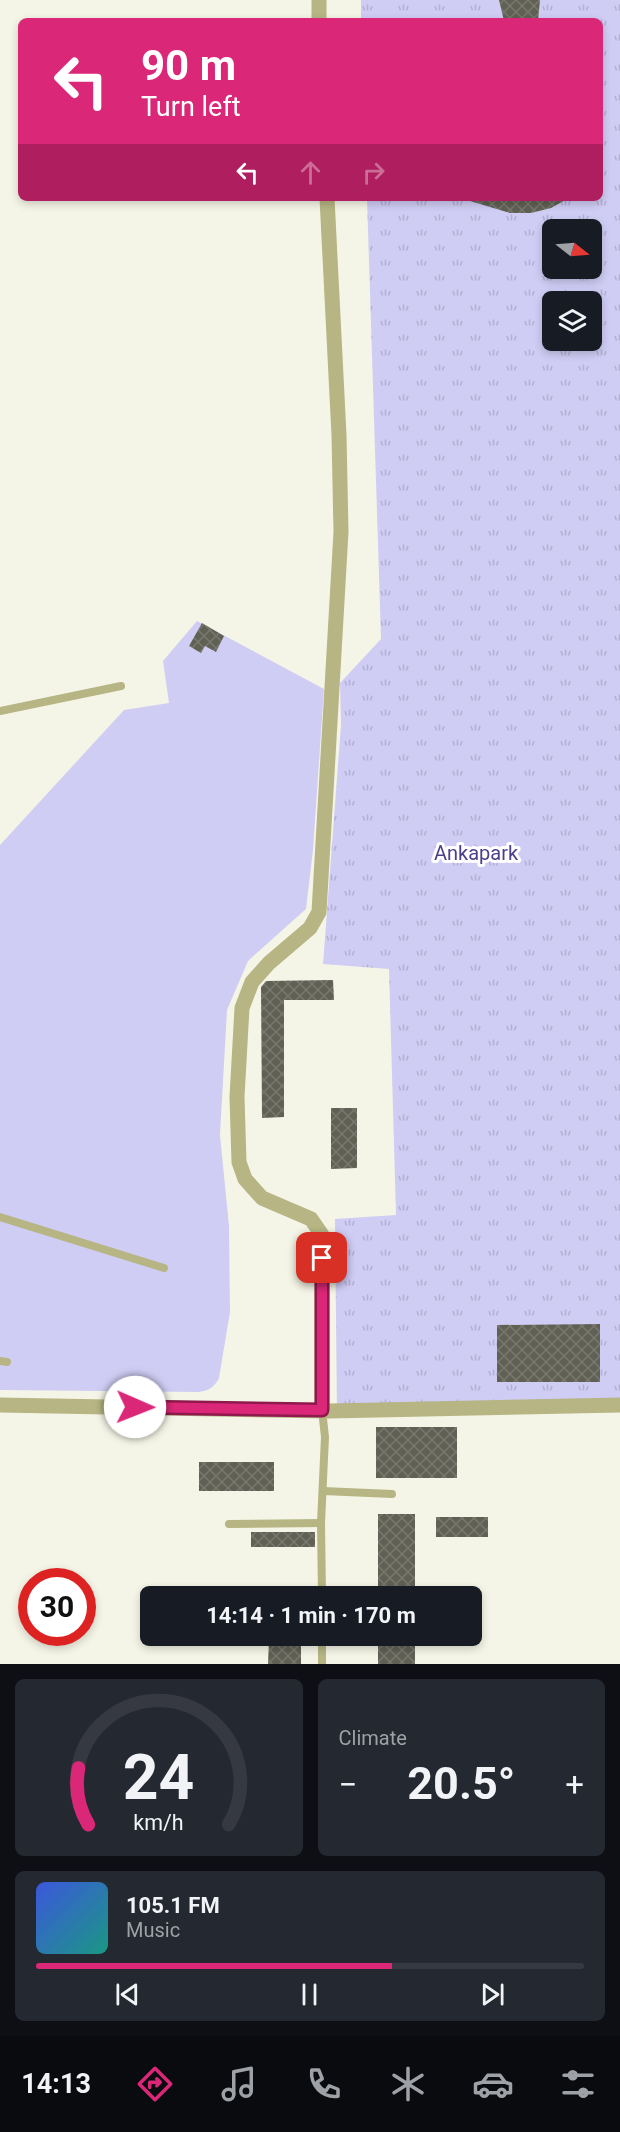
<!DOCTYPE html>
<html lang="en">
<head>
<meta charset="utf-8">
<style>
	:root { --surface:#171b24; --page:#242831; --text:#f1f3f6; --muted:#9ea1a6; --line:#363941; --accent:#db2777 }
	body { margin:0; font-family:Roboto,sans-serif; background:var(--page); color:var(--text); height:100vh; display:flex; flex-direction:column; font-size:22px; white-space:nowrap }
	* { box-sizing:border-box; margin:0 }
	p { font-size:20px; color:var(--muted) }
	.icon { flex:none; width:33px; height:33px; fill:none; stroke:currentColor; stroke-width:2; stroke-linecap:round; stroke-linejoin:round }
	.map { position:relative; height:1664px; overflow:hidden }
	.side { display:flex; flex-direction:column; gap:15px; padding:15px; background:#0d0f14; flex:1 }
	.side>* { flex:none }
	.banner { position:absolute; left:18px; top:18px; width:585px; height:183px; border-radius:9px; box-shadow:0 3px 9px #0003; background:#db2777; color:#fff; overflow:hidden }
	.needle { width:39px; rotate:107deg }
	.buttons { position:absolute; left:542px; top:219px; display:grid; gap:12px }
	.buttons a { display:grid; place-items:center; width:60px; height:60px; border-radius:9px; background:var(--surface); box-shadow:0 3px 9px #0003; font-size:30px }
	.speed { position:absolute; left:18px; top:1568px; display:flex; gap:12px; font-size:30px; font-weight:700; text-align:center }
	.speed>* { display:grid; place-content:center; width:78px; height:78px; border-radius:50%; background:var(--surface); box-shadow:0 3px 9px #0003; line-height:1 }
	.speed .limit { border:9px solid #d22; background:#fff; color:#111 }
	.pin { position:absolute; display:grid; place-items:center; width:51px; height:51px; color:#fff; margin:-26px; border-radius:12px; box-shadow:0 3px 9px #0006 }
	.me { position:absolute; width:66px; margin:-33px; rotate:91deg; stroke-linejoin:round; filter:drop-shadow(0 0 4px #0008) }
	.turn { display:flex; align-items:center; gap:21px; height:126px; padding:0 24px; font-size:27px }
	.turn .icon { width:78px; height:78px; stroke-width:2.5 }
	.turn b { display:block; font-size:42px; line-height:51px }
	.lanes { display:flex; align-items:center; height:57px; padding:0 24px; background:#0003; justify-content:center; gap:30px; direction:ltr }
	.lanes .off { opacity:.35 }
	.big { font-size:45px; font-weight:700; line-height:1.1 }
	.side .tile { flex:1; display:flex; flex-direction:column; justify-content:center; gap:9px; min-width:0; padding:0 21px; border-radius:9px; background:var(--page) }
	.side .dial { align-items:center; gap:0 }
	.dial svg { height:156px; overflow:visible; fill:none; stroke:var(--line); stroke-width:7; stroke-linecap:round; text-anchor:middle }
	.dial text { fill:var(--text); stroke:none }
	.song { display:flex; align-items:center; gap:18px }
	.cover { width:72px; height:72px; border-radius:9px; background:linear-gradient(135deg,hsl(230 70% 55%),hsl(170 70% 35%)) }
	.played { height:6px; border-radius:3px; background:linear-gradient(90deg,var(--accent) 65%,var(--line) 65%) }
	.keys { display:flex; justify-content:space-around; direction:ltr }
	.heat { display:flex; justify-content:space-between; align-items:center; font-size:33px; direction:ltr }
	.side .tiles { flex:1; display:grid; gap:15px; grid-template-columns:1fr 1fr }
	.tile:last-child { grid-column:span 2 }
	.trip { position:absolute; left:140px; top:1586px; width:342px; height:60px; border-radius:9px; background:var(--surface); box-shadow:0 3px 9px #0003; font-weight:700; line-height:60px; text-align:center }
	.tabs { display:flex; height:96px; justify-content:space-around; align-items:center; background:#090b0e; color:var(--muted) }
	.tabs .icon { width:42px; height:42px }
	.tabs .on { color:var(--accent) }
	.tabs b { font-size:27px; color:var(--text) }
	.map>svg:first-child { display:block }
	.grass { fill:url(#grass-tufts); fill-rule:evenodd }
	.pitch { fill:#d0cdf5 }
	.building { fill:url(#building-cross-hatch) }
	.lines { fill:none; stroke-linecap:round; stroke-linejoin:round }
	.service { stroke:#b6b583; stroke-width:8 }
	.minor { stroke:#b6b583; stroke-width:15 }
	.route-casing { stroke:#8e194d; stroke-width:15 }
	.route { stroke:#db2777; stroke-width:10 }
	.labels { text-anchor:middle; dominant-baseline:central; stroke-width:6; stroke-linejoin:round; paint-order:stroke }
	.park-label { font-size:20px; fill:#4c408a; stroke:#fff }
</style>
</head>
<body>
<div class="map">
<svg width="620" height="1664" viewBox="0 0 620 1664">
	<defs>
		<pattern id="grass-tufts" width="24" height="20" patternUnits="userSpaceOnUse" patternTransform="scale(1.5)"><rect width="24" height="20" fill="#d0cdf5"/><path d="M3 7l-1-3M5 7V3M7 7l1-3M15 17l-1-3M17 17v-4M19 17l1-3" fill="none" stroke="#b3b0d2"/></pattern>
		<pattern id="building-cross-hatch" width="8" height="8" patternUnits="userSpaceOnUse" patternTransform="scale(1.5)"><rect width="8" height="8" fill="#606054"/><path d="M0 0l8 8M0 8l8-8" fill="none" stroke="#78786e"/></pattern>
	</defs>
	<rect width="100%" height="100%" fill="#f5f5e7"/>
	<path class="grass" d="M361,0H620V1406L337,1416L335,1219L396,1215L389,969L323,964L341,725L340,683L381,639L367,198H600V21H361ZM552,230H591V268H552ZM552,302H591V340H552Z"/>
	<path class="pitch" d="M197,621L324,689L313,850L306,909L248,961L227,1010L220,1135L229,1226L230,1312L219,1378C214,1388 208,1391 198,1392L0,1390V845L124,710L169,703L163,661Z"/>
	<g class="building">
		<polygon points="499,0 540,0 538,21 504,21"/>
		<polygon points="471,198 569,198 551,208 531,213 510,213 470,201"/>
		<polygon points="202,623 224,636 216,652 205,646 201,653 189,646"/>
		<polygon points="333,980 334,1000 284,1000 284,1117 262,1118 261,987 266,981"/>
		<polygon points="331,1108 357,1108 357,1168 331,1169"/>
		<polygon points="600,1324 600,1382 497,1382 497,1325"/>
		<rect x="376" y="1427" width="81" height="51"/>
		<rect x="199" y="1462" width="75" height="29"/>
		<rect x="378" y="1514" width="37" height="82"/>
		<rect x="436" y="1517" width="52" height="20"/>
		<rect x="251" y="1532" width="64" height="15"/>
		<rect x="378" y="1635" width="37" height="29"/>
		<polygon points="269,1638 301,1638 301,1664 268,1664"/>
	</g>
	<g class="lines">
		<g class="service">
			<polyline points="0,711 121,686"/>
			<polyline points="0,1217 164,1268"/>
			<polyline points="0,1361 7,1362"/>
			<polyline points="323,1491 392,1494"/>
			<polyline points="229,1524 321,1523"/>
			<polyline points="322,1596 321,1523 325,1437 322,1410"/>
			<polyline points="322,1635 322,1664"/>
		</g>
		<g class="minor">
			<polyline points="319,0 319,21"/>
			<polyline points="0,1405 329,1411 620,1405"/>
			<polyline points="322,1410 322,1235 311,1219 262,1198 245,1179 239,1162 237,1097 242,1008 252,982 269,963 310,928 319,912 341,532 339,435 327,198"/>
		</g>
	</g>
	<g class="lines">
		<g class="route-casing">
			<polyline id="route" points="135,1407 322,1410 322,1258"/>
		</g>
		<use href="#route" class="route"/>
	</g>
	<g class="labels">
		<g class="park-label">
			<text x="476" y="853">Ankapark</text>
		</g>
	</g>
</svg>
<div class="buttons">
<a><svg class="needle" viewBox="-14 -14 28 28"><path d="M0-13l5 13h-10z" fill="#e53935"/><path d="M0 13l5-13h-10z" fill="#9ea1a6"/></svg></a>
<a><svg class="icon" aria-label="layers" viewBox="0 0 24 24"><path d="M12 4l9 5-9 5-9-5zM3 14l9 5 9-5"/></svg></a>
</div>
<div class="speed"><div class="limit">30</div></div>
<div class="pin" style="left:322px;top:1258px;background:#d93025"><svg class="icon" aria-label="arrive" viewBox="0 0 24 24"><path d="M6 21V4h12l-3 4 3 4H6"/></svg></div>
<svg class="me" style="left:135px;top:1407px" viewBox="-20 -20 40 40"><circle r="19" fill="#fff"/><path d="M0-13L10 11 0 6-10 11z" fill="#db2777"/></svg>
<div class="trip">14:14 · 1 min · 170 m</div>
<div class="banner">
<div class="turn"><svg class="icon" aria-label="left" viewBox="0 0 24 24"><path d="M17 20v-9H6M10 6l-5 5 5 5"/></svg><div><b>90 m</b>Turn left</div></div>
<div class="lanes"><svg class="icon" aria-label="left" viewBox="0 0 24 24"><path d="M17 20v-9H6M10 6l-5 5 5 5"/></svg><svg class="icon off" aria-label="ahead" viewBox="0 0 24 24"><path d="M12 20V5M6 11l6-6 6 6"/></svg><svg class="icon off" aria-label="right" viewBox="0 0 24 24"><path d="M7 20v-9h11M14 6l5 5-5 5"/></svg></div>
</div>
</div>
<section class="side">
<div class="tiles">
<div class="tile dial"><svg viewBox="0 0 100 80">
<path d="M14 69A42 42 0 1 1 86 69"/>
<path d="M14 69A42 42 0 0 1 9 40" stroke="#db2777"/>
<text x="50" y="56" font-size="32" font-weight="700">24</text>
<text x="50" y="72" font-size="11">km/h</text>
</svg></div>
<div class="tile"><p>Climate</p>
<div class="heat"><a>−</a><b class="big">20.5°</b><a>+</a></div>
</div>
<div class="tile">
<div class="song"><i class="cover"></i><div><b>105.1 FM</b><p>Music</p></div></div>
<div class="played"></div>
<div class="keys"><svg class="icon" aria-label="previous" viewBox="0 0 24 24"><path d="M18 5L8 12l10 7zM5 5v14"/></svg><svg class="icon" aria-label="pause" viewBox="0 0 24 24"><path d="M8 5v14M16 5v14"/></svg><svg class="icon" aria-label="next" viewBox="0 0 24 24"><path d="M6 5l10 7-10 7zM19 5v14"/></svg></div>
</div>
</div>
</section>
<nav class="tabs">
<b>14:13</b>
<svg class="icon on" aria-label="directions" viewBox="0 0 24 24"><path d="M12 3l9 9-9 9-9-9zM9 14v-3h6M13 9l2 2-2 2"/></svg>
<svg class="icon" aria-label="music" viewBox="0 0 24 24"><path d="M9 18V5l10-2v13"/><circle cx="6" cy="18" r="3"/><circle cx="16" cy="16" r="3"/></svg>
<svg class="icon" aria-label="phone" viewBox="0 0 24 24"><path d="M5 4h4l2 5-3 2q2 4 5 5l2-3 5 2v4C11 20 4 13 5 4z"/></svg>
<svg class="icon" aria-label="climate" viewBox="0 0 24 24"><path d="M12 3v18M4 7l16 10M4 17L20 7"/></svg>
<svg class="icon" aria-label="car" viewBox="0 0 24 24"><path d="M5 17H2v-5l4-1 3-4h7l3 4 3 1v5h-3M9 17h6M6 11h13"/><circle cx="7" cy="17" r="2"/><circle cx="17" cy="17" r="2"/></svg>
<svg class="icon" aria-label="filters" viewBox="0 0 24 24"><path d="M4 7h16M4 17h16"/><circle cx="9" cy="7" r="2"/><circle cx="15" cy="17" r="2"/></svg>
</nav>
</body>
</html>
